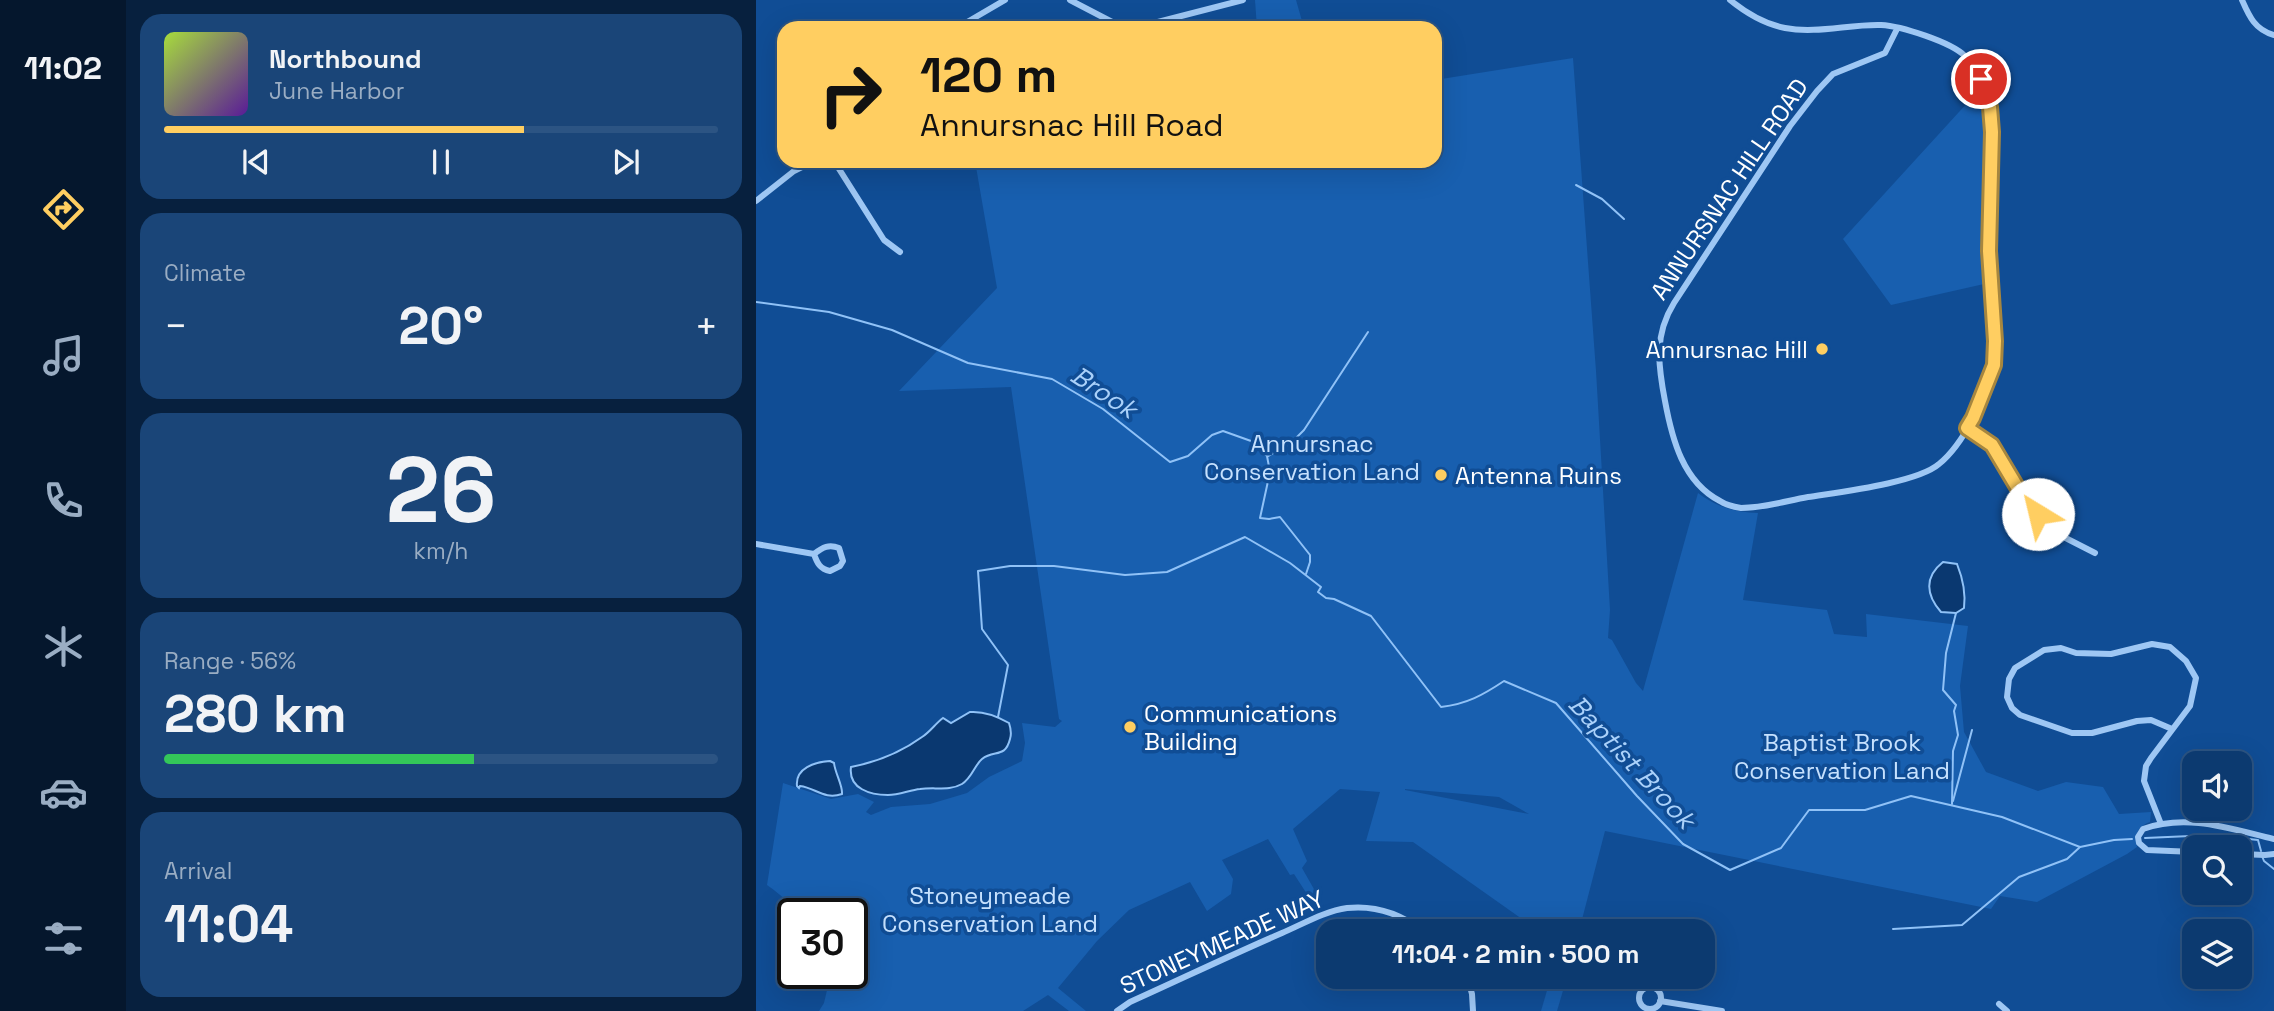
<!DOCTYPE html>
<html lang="en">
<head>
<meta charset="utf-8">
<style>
	:root { --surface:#0c3a70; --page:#1a4578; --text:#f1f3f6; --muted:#9aadc3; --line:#2c5483; --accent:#ffce61 }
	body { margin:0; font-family:"Space Grotesk",sans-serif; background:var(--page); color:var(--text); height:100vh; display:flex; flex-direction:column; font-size:26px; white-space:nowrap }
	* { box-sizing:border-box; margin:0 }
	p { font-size:23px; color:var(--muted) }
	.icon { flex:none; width:38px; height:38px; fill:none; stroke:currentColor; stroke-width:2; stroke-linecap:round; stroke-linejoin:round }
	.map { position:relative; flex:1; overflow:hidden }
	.details { display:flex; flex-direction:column; gap:14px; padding:14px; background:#07203e; width:630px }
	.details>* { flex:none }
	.guide { position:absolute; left:21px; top:21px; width:665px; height:147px; border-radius:21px; box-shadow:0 7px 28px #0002,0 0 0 2px var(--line); background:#ffce61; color:#111; overflow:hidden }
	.fabs { position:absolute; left:1426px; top:751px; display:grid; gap:14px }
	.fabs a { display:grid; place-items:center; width:70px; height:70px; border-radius:14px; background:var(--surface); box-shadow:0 7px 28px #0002,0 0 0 2px var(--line); font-size:35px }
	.speed { position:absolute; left:21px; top:898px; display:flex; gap:14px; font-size:35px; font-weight:700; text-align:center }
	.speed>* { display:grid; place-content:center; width:91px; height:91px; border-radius:50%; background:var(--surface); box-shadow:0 7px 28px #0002,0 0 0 2px var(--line); line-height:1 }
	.speed .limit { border:4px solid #111; border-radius:10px; background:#fff; color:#111 }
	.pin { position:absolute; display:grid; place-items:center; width:60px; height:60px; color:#fff; margin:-30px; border:4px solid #fff; border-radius:50%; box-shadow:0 2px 7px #0007 }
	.me { position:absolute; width:77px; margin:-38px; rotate:324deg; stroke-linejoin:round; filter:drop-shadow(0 0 5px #0008) }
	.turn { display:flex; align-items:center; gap:24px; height:147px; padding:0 28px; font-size:32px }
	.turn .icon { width:91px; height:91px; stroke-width:2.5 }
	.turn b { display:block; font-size:49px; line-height:60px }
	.big { font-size:52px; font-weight:700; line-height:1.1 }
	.details .tile { flex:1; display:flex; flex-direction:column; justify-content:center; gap:10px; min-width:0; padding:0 24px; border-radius:21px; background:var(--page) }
	.details .dial { align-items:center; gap:0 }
	.dial b { font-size:91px; line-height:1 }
	.song { display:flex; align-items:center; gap:21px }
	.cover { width:84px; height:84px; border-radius:10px; background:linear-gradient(135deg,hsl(80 70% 55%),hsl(270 70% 35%)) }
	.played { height:7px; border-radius:4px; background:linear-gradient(90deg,var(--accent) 65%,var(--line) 65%) }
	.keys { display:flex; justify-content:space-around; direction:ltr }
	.heat { display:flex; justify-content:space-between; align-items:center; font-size:38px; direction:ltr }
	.charge { height:10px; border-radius:5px; background:linear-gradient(90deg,#34c759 56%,var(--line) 0) }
	.trip { position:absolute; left:560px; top:919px; width:399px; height:70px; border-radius:21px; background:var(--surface); box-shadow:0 7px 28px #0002,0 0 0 2px var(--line); font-weight:700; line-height:70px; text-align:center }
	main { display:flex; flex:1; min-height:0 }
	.tab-bar { display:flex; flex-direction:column; width:126px; justify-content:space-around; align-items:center; background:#05172d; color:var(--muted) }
	.tab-bar .icon { width:49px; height:49px }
	.tab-bar .selected { color:var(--accent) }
	.tab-bar b { font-size:32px; color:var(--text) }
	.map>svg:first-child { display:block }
	.green { fill:#185faf; fill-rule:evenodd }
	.water { fill:#0a3870; stroke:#90c2f7; stroke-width:2 }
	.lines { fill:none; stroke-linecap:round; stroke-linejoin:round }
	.stream { stroke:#90c2f7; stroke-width:2 }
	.minor { stroke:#9ec7f4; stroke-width:6 }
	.route-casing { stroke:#a6863f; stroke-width:18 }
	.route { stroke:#ffce61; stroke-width:12 }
	.poi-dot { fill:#ffce61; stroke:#104d95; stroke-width:2.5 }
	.labels { text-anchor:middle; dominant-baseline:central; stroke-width:7; stroke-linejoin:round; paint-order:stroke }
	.street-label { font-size:24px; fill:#fff; stroke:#104d95 }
	.poi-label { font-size:24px; fill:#fff; stroke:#104d95; text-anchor:start }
	.park-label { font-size:24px; fill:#c6e1fe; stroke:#104d95 }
	.water-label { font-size:26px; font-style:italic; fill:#aad1fa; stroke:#104d95 }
</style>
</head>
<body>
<main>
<nav class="tab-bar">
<b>11:02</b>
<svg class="icon selected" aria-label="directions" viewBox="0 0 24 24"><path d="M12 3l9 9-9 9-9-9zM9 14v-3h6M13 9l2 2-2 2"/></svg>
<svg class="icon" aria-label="music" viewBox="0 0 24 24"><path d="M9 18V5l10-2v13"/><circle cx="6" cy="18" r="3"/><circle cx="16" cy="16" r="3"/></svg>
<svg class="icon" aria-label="phone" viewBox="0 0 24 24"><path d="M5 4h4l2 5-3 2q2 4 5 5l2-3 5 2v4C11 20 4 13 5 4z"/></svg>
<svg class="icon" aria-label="climate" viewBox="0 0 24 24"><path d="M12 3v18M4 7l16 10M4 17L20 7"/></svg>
<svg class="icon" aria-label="car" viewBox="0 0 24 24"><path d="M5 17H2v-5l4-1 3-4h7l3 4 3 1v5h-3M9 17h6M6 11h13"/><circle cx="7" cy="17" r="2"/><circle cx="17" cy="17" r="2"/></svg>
<svg class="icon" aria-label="filters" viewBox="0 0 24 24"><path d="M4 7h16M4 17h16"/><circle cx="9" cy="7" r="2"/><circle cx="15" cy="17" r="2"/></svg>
</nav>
<section class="details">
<div class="tile">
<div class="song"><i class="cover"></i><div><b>Northbound</b><p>June Harbor</p></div></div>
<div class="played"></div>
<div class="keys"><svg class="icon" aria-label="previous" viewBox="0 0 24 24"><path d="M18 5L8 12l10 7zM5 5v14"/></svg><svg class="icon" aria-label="pause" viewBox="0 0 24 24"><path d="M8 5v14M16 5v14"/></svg><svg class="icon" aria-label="next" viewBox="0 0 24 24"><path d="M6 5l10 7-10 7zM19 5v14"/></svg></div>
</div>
<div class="tile"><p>Climate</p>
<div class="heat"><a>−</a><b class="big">20°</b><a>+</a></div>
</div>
<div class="tile dial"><b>26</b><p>km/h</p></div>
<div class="tile"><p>Range · 56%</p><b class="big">280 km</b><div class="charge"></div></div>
<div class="tile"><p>Arrival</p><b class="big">11:04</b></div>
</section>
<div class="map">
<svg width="1518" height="1011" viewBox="0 0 1518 1011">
	<rect width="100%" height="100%" fill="#104d95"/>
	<g class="green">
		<polygon points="499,0 540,0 548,28 501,28"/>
		<path d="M817,58L840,371L854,610L852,638L856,640L880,683L887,691L942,493C961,507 978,512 1002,513L987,600L1071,610L1078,634L1111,637L1110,614L1212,626L1204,686L1208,732L1230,772L1282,791L1310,782L1347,787L1363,814L1395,812L1394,822C1382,826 1378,835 1381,847L1371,854L1281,902L1244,896L1235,909L849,831L823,931H808L773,923L764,931H754L766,919L657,842L610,841L624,792L584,789L537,829L551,861L546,868L567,905L560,908L538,874L534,875L512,839L466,860L477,879L475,894L451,911L434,882L373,910L341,941L302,988L330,1011H313L292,995L267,1011H63L68,1003L75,973H96V914L85,913L81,909C52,926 33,900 11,885L27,783L75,799L102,794L118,802L110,812L115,815L135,807L174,804L211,793L233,777L266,761L269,743L266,723L299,727L306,721L303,719L255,387L143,391L241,288L219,161H679V80ZM649,789L743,797L773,814L649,790Z"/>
		<polygon points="1224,89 1232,122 1226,248 1228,284 1135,305 1087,239"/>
		<polygon points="795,977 811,977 801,1011 785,1011"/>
	</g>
	<g class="water">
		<path d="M1187,562L1201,564C1207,579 1210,592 1208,608L1200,613L1185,612C1170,595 1168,577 1187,562Z"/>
		<path d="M214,712C228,711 241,716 253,723C255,729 256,733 254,739C249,759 238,749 226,759C218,766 216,778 206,784C194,791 178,787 164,789C154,790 143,795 132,795C115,795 92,789 95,767C121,762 144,753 166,737C174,732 179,724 187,718L195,723Z"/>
		<path d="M74,761L78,763C79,773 87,786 86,794C68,800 60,788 44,786L43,788L41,786C39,768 59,762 74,761Z"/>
	</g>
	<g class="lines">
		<g class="stream">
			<polyline points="820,185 846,199 868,219"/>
			<polyline points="0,302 73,312 136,330 212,363 296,379 347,409 414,462 432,456 456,435 467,431 495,441 511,456 514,472 504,518 513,519 524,517 554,555 554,562 550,574"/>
			<polyline points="512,456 534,444 548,430 612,332"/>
			<path d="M242,717L252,665L226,629L222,571L254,566H298L369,575L411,572L489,537L534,563L565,587L562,592L570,598L578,599L615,616L685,707C711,704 727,695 748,681L800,703L881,796L927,844L974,870L1025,848L1053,810H1109L1155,796L1246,817L1324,847L1358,840L1376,839"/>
			<polyline points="1197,801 1216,730"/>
			<polyline points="1196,804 1197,751 1202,735 1198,711 1200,705 1187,690 1190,653 1200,613"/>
			<polyline points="1389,838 1457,835 1502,840 1505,851"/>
			<polyline points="1506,856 1508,861 1518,869"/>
			<polyline points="1137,929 1206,925 1263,877 1311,859 1324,847"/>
		</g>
		<g class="minor">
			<polyline points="314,0 360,24 377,26 398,23 487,0"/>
			<path d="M974,0C990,13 1008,24 1029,28C1061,34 1093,24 1125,25C1145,26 1195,42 1209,56C1246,90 1234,177 1233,225C1233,251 1234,278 1236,304C1237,324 1242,346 1238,366C1231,396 1207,445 1183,464C1161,483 1083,492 1052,497C1030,501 1008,508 985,508C979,507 970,505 964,501C927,482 916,439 909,401C902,365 898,335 918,303L1034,126L1061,91L1077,74L1129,53L1141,29"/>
			<path d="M1486,0C1493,16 1499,30 1518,35"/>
			<polyline points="201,28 249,0"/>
			<polyline points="78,161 128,240 144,252"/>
			<polyline points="0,201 38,171 58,161"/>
			<polyline points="1211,428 1236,445 1290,528 1339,553"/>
			<path d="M0,544L58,554C67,547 73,544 83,548L87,561L84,566L74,571C64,569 61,563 58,554"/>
			<polyline points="1405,824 1388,781 1390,766 1395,758 1434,706 1440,678 1430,661 1414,647 1396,644 1355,654 1320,653 1305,648 1288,650 1259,668 1253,679 1251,697 1256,708 1264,715 1316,733 1336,733 1381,721 1395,720 1416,729"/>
			<path d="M1438,852L1391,850L1383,843L1382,837L1387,829C1431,813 1475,829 1518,839"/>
			<polyline points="1484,854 1509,855 1518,854"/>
			<polyline points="711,976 716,994 717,1011"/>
			<circle cx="894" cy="998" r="11"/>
			<polyline points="904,1001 966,1011"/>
			<polyline points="1243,1004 1251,1011"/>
			<path d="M361,1011L374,1002C425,979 475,955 526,933C547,924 569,911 591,908C619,905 645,914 667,931"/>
		</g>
	</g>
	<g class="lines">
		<g class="route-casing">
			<polyline id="route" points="1225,79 1234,107 1236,132 1233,251 1239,341 1238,365 1217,418 1211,428 1236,445 1264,492 1282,514"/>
		</g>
		<use href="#route" class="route"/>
	</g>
	<g class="poi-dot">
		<circle cx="1066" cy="349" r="7"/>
		<circle cx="685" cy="475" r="7"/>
		<circle cx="374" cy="727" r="7"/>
	</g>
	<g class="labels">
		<g class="street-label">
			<text transform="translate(973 189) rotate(-56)">ANNURSNAC HILL ROAD</text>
			<text transform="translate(466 942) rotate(-24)">STONEYMEADE WAY</text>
		</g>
		<g class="poi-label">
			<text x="1052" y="349" text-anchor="end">Annursnac Hill</text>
			<text x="699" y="475">Antenna Ruins</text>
			<text x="388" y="713">Communications<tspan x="388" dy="28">Building</tspan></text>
		</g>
		<g class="park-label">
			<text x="556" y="443">Annursnac<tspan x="556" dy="28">Conservation Land</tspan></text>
			<text x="1086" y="742">Baptist Brook<tspan x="1086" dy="28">Conservation Land</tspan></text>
			<text x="234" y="895">Stoneymeade<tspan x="234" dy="28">Conservation Land</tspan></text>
		</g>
		<g class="water-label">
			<text transform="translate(348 392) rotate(33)">Brook</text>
			<text transform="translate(876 762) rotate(47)">Baptist Brook</text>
		</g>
	</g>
</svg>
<div class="fabs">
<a><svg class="icon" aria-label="sound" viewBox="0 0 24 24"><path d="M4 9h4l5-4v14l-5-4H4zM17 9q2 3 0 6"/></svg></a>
<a><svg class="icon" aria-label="search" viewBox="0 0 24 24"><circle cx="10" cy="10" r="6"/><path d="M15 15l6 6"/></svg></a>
<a><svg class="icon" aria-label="layers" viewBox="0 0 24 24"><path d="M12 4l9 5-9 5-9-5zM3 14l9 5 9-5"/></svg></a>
</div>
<div class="speed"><div class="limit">30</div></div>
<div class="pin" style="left:1225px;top:79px;background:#d93025"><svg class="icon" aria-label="arrive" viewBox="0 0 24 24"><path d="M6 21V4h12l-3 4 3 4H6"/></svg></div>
<svg class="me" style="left:1282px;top:514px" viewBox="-20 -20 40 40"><circle r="19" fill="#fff"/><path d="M0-13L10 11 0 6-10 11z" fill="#ffce61"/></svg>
<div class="trip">11:04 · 2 min · 500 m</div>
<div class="guide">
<div class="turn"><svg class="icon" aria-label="right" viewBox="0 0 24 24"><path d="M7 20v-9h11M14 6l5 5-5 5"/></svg><div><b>120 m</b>Annursnac Hill Road</div></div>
</div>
</div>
</main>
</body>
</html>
